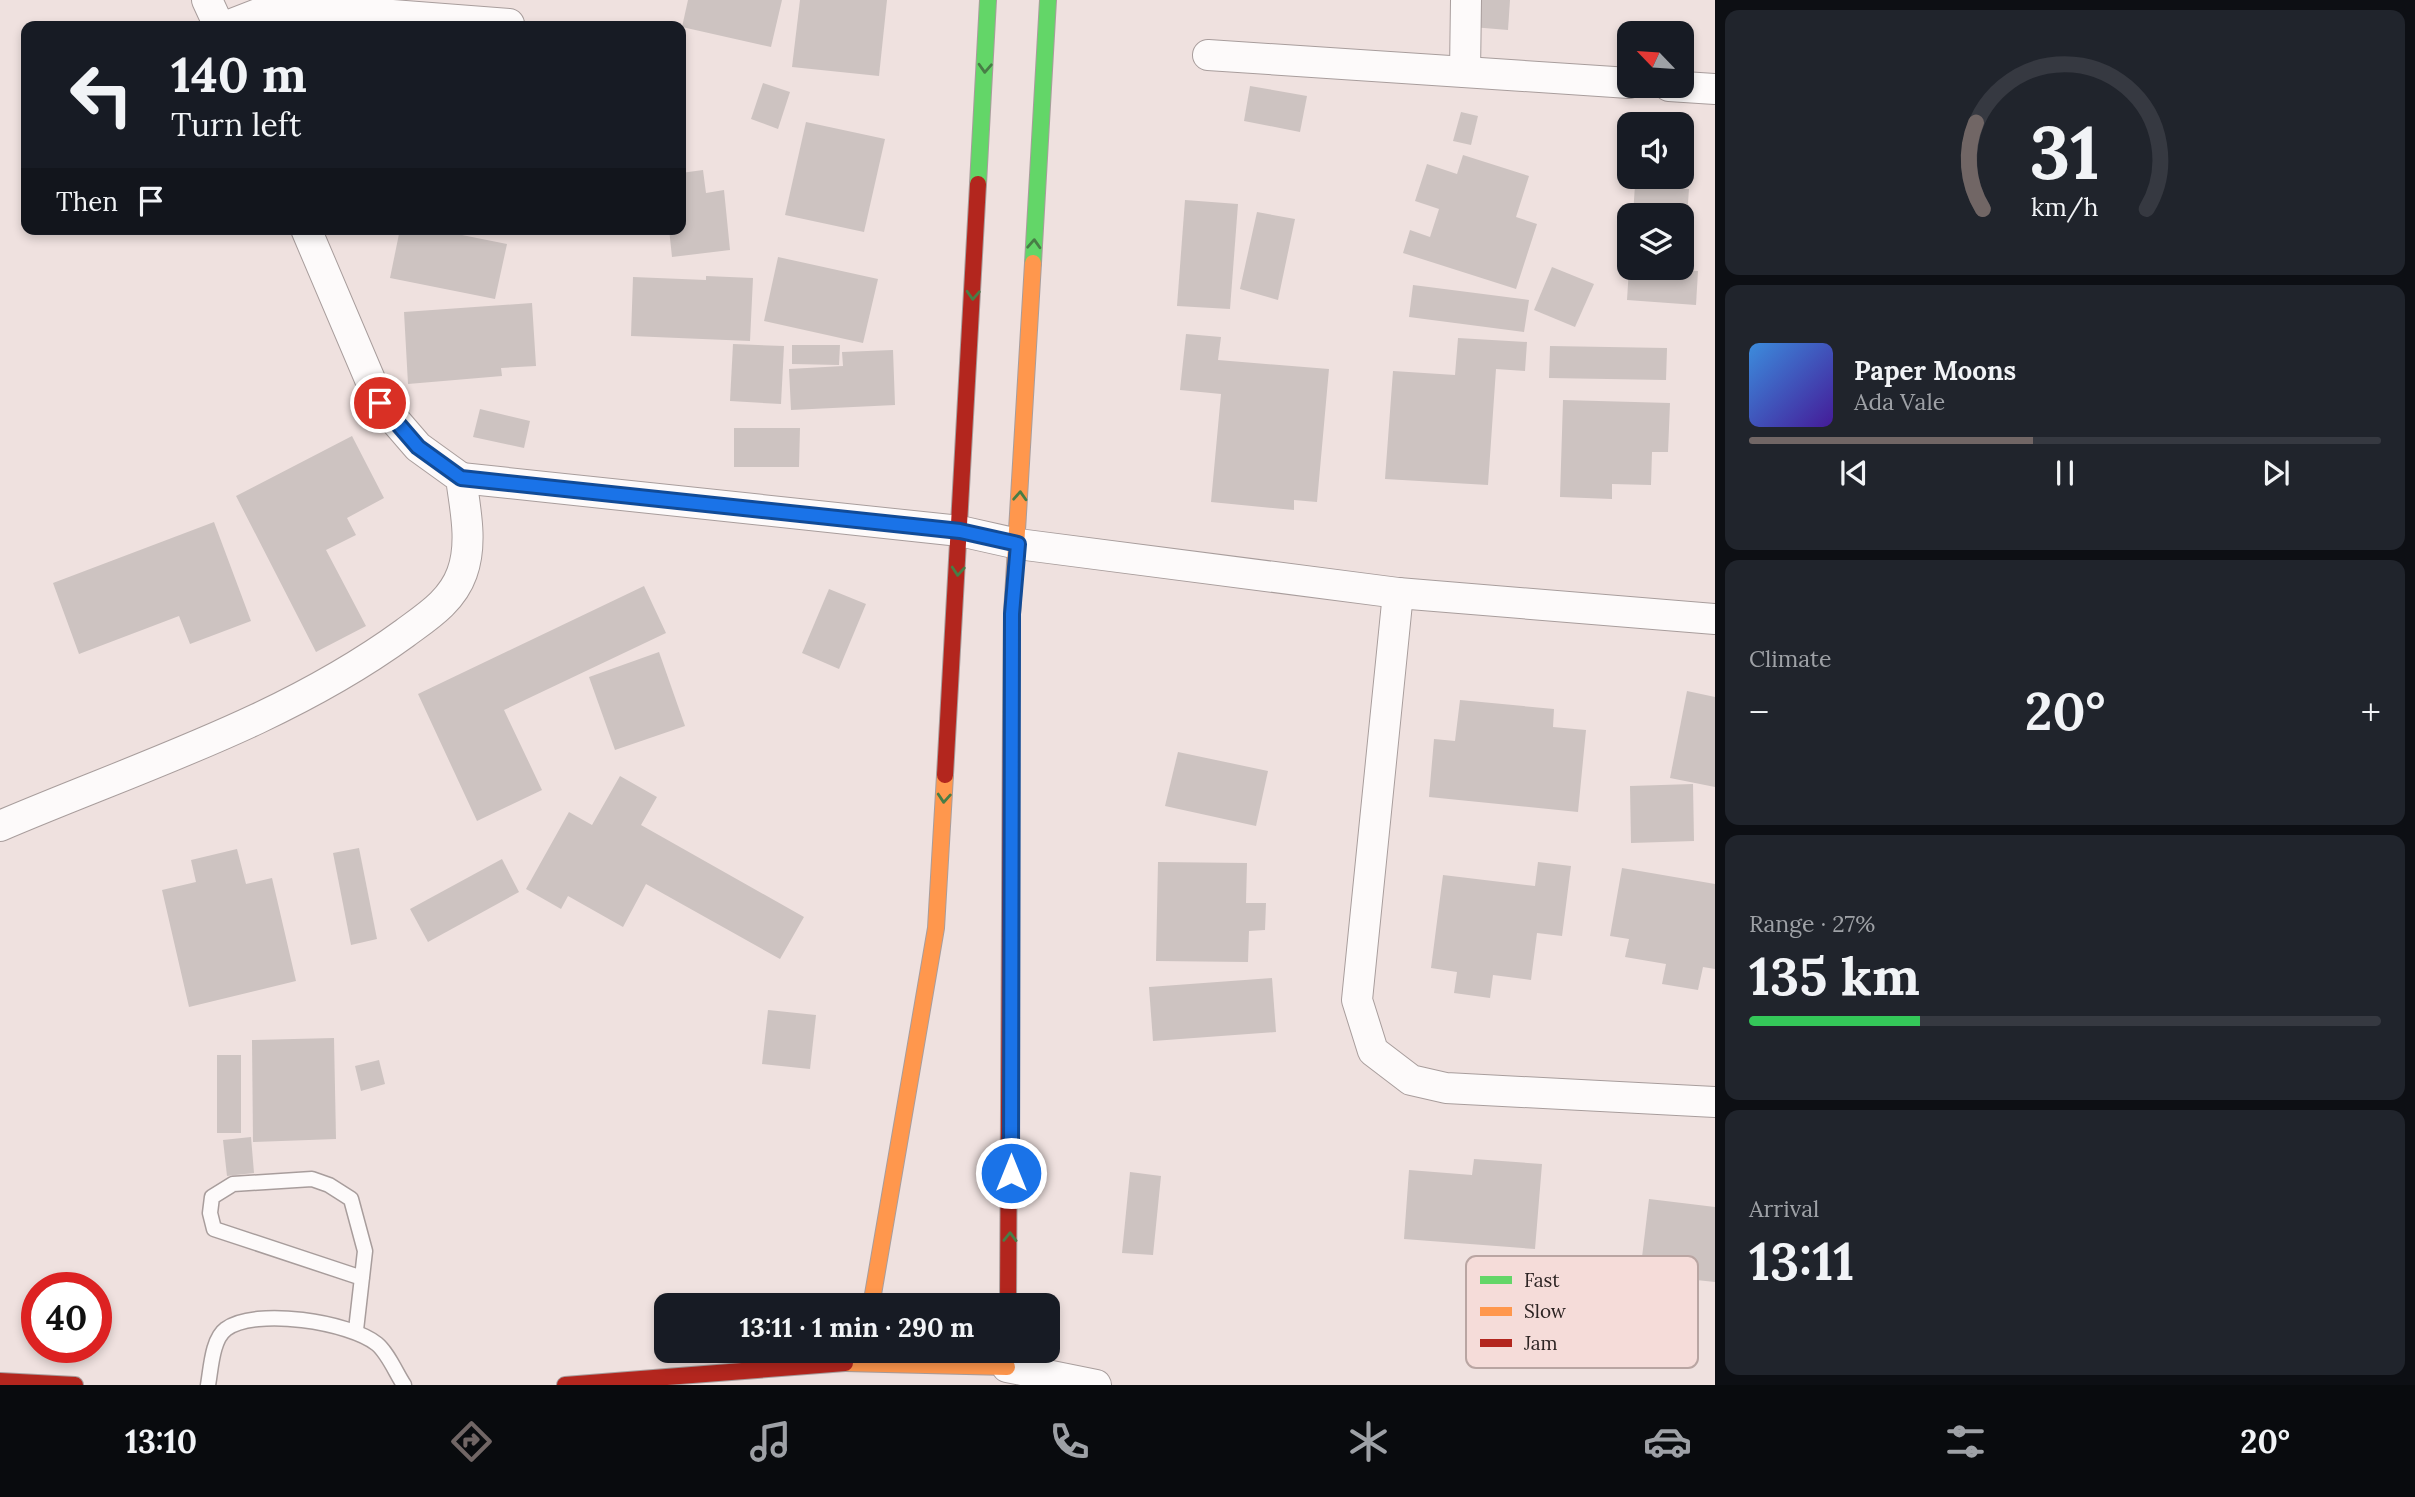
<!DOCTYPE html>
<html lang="en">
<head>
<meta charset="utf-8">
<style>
	:root { --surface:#171b24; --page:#20242c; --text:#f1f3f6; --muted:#9ea1a6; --line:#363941; --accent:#716665 }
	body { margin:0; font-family:Lora,serif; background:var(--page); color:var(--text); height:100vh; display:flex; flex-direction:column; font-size:26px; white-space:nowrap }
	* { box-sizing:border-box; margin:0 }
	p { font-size:23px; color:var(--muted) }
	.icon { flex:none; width:38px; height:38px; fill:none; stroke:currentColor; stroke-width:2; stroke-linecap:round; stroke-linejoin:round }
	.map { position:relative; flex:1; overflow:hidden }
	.details { display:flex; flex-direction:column; gap:10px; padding:10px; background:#0d0f14; width:700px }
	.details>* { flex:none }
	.hud { position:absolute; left:21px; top:21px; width:665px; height:214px; border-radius:14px; box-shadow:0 4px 10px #0003; background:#171b24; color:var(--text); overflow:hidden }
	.needle { width:46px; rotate:295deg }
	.fabs { position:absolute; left:1617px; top:21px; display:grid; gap:14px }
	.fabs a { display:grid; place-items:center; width:77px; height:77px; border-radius:14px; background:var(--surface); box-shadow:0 4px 10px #0003; font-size:35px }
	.speed { position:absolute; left:21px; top:1272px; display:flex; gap:14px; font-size:35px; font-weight:700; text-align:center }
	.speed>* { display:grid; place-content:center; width:91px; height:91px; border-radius:50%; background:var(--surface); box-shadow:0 4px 10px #0003; line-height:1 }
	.speed .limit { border:10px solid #d22; background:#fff; color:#111 }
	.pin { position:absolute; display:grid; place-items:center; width:60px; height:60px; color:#fff; margin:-30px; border:4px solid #fff; border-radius:50%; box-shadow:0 2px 7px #0007 }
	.me { position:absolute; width:77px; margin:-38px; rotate:0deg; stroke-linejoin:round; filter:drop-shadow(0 0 5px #0008) }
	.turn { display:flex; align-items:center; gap:24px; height:147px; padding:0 35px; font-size:32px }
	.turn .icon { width:91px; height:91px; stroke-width:2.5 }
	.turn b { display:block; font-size:49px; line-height:60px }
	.then { display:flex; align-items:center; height:66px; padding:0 35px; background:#0003; gap:14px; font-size:26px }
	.big { font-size:52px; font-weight:700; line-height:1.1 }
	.details .widget { flex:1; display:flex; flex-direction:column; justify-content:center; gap:10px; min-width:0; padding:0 24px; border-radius:14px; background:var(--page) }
	.details .dial { align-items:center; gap:0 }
	.dial svg { height:182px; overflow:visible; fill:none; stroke:var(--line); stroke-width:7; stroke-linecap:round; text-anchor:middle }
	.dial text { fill:var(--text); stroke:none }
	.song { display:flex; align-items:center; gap:21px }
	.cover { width:84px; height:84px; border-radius:10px; background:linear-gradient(135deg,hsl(210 70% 55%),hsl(260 70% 35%)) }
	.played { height:7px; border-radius:4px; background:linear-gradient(90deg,var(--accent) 45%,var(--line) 45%) }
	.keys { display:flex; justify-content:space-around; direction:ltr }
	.heat { display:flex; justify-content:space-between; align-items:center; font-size:38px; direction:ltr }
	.charge { height:10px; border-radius:5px; background:linear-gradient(90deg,#34c759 27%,var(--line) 0) }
	.trip { position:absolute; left:654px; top:1293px; width:406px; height:70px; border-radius:14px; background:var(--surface); box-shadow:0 4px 10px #0003; font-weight:700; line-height:70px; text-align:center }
	.dock { display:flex; height:112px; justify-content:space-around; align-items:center; background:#090b0e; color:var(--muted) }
	.dock .icon { width:49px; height:49px }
	.dock .active { color:var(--accent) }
	.dock b { font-size:32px; color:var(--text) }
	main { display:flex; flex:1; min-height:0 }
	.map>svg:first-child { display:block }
	.building { fill:#cdc3c1 }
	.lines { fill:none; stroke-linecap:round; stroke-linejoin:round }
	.lane-casing { stroke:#a89d9c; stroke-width:17 }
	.street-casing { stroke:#a89d9c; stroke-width:32 }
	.fast-casing { stroke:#a89d9c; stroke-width:18 }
	.slow-casing { stroke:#a89d9c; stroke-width:18 }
	.jam-casing { stroke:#a89d9c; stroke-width:18 }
	.lane { stroke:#fdfafa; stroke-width:14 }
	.street { stroke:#fdfafa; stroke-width:30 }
	.fast { stroke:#63d668; stroke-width:16 }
	.slow { stroke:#ff974d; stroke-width:16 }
	.jam { stroke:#b3261e; stroke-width:16 }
	.oneway { stroke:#487d46 }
	.route-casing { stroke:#114b97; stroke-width:18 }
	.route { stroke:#1a73e8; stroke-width:12 }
	.key { fill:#f5dcd9; stroke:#b9a5a2; stroke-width:2 }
	.key-label { font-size:19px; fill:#2d2423 }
</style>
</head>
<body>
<main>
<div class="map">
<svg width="1715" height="1385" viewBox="0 0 1715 1385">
	<rect width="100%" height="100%" fill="#efe1df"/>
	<g class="building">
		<polygon points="688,0 782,0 771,47 682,27"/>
		<polygon points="800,0 887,0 879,76 792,67"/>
		<polygon points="1474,0 1510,0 1508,30 1472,27"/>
		<polygon points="763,83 790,92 778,129 751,119"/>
		<polygon points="1250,86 1307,96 1300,132 1244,121"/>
		<polygon points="1461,112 1478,116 1471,145 1453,141"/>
		<polygon points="806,122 885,139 864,232 785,215"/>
		<polygon points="1463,155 1529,176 1516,217 1537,224 1516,289 1403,253 1410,230 1430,237 1439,209 1415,201 1427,164 1457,174"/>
		<polygon points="703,170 706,193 724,190 730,250 672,257 669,229 681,229 681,173"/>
		<polygon points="1635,185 1689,189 1684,260 1682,215 1633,215"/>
		<polygon points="1185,200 1238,204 1230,309 1177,306"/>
		<polygon points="1257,212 1295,219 1278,300 1240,289"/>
		<polygon points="400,229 432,229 507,244 495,299 390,278"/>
		<polygon points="778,257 878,279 863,343 764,321"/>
		<polygon points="1552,267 1594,284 1575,327 1534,310"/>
		<polygon points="1629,268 1698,271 1696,305 1627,300"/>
		<polygon points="706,276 753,278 750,341 631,336 633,277 706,280"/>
		<polygon points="1413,285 1529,300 1524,332 1409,317"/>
		<polygon points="532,303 536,366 501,368 502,376 408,384 404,312"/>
		<polygon points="1186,334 1221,337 1218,360 1329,369 1317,502 1294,500 1294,510 1211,502 1221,394 1180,390"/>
		<polygon points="1458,338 1527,342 1525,371 1496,369 1488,485 1385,479 1393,371 1455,375"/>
		<polygon points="733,344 784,346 781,404 730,401"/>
		<polygon points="792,345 840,345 839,365 792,364"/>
		<polygon points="1550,346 1667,348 1666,380 1549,378"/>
		<polygon points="893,350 895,405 791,410 789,369 843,366 842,352"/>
		<polygon points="1563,400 1670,403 1668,452 1652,452 1651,485 1612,484 1612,499 1560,497"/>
		<polygon points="480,409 530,421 524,448 473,437"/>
		<polygon points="734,428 800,428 799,467 734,467"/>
		<polygon points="352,436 384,498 347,518 356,535 326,550 366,626 316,652 236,496"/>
		<polygon points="214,522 251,621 190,644 179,616 79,654 53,583"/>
		<polygon points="644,586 666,633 504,710 542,790 477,821 418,694"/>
		<polygon points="829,589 866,604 839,669 802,653"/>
		<polygon points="659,652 685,726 615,750 589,677"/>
		<polygon points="1687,691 1715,697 1715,787 1670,778"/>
		<polygon points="1460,700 1554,709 1553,727 1586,730 1578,812 1429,797 1434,739 1455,741"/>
		<polygon points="1178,752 1268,771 1256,826 1165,806"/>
		<polygon points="620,776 657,797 641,825 804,917 780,959 646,884 623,927 568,896 561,909 526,889 569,812 592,825"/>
		<polygon points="1693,784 1694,841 1631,843 1630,786"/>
		<polygon points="359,848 377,939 351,945 333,853"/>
		<polygon points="237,849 246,884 272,878 296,981 189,1007 162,890 196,882 191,860"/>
		<polygon points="502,859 519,892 428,942 410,909"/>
		<polygon points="1158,862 1247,863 1246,903 1266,903 1265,930 1249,931 1248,962 1156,961"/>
		<polygon points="1538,862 1571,866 1562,936 1537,933 1531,980 1493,975 1490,998 1454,993 1457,972 1431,968 1443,875 1535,886"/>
		<polygon points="1622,868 1715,884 1715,969 1703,967 1698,990 1662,984 1666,964 1625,957 1629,939 1610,936"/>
		<polygon points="1272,978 1276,1032 1153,1041 1149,987"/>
		<polygon points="768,1010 816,1015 810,1069 762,1064"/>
		<polygon points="334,1038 336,1139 253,1142 252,1040"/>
		<rect x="217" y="1055" width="24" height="78"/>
		<polygon points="379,1060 385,1084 361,1091 355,1066"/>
		<polygon points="251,1137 254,1173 227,1176 223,1140"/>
		<polygon points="1474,1159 1542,1164 1535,1249 1404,1239 1409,1170 1472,1175"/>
		<polygon points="1130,1172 1161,1176 1153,1255 1122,1253"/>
		<polygon points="1649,1199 1715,1207 1715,1282 1640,1274"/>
	</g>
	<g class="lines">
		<g class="lane-casing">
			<g id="lane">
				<polyline points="356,1330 365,1251 351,1199 329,1185 312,1179 233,1184 212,1197 210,1213 214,1229 362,1278"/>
				<path d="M208,1385C211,1369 212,1339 226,1329C255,1307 350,1322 377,1344C388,1353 396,1373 404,1385"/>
			</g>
		</g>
		<g class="street-casing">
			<g id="street">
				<polyline points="207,0 219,26"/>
				<polyline points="227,26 268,10 289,7 509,24"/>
				<polyline points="1208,55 1629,83"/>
				<polyline points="1465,72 1466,0"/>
				<polyline points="1669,86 1715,89"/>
				<polyline points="461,478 960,531 1018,544 1398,593 1715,619"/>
				<polyline points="1398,593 1357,1000 1373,1051 1411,1080 1446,1088 1715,1102"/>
				<path d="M0,826C138,767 283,722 405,633C428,616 452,601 462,573C473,543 465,508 461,478L418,447L380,403L306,229"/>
				<polyline points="1007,1367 1096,1385"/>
			</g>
		</g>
		<g class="fast-casing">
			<g id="fast">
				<polyline points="978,184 988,0"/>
				<polyline points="1033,263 1048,0"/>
			</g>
		</g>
		<g class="slow-casing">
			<g id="slow">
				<polyline points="1011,714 1012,614 1033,263"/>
				<polyline points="871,1306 936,928 945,775"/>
				<polyline points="845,1363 1007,1367"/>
			</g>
		</g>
		<g class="jam-casing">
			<g id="jam">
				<polyline points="945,775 978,184"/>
				<polyline points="1008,1306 1011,714"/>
				<polyline points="0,1381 75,1385"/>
				<polyline points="565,1385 845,1363"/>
			</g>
		</g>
		<use href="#lane" class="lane"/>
		<use href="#street" class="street"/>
		<use href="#fast" class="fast"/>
		<use href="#slow" class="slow"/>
		<use href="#jam" class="jam"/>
	</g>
	<defs><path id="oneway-chevron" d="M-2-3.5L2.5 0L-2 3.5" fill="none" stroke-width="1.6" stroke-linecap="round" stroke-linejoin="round" transform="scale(1.75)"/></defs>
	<g class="oneway">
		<use href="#oneway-chevron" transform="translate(985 68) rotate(93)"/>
		<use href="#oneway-chevron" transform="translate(1034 244) rotate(-87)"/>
		<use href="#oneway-chevron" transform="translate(973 295) rotate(93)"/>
		<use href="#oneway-chevron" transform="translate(1020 496) rotate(-87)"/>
		<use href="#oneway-chevron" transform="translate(958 571) rotate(94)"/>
		<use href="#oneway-chevron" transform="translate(944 798) rotate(94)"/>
		<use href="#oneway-chevron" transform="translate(1010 1237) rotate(-89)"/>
	</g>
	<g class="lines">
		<g class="route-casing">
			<polyline id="route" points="380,403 418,447 461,478 960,531 1018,544 1012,614 1011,1173"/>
		</g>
		<use href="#route" class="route"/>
	</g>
	<rect x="1466" y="1256" width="232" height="112" rx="10" class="key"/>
	<rect x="1480" y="1276" width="32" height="8" fill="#63d668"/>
	<rect x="1480" y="1307" width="32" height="9" fill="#ff974d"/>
	<rect x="1480" y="1339" width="32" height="8" fill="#b3261e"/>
	<g class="key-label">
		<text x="1524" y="1287">Fast</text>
		<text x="1524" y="1318">Slow</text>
		<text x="1524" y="1350">Jam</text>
	</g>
</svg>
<div class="fabs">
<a><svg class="needle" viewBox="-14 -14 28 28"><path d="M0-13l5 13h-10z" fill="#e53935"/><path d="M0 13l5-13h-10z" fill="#9ea1a6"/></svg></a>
<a><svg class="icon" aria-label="sound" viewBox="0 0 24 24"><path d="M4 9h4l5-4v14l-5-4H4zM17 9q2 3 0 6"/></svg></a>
<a><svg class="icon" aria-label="layers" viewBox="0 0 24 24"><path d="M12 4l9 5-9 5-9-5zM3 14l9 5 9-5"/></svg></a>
</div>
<div class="speed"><div class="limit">40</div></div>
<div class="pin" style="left:380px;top:403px;background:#d93025"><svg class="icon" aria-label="arrive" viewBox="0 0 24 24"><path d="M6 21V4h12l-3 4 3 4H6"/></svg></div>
<svg class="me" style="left:1011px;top:1173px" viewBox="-20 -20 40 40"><circle r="17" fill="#1a73e8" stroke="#fff" stroke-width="3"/><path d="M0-11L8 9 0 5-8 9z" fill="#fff"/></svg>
<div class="trip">13:11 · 1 min · 290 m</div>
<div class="hud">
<div class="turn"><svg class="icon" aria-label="left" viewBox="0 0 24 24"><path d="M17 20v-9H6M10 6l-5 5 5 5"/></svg><div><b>140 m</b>Turn left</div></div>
<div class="then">Then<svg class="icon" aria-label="arrive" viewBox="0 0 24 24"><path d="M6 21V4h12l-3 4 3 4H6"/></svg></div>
</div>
</div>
<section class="details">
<div class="widget dial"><svg viewBox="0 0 100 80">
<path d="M14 69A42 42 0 1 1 86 69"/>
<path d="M14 69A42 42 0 0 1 11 31" stroke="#716665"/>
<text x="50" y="56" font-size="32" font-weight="700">31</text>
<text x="50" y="72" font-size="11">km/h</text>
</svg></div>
<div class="widget">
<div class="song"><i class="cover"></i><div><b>Paper Moons</b><p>Ada Vale</p></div></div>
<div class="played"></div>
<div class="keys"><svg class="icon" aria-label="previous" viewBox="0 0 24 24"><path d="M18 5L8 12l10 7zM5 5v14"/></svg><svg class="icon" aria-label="pause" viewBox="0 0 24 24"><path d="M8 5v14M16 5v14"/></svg><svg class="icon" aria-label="next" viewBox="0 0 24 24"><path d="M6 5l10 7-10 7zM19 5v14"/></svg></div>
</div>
<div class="widget"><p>Climate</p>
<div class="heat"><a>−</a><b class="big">20°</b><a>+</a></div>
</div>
<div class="widget"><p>Range · 27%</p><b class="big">135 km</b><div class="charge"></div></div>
<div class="widget"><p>Arrival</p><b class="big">13:11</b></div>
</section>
</main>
<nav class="dock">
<b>13:10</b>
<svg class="icon active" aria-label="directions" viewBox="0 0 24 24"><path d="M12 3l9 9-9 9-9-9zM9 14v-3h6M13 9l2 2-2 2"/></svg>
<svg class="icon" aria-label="music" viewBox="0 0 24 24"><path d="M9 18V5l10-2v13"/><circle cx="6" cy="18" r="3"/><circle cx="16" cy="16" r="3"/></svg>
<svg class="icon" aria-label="phone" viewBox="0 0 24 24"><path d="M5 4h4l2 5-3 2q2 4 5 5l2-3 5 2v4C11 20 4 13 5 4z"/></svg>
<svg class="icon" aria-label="climate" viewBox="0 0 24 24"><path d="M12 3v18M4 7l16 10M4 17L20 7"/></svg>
<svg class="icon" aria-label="car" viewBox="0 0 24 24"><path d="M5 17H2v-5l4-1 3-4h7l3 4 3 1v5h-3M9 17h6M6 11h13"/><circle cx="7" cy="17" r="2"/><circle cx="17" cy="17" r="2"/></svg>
<svg class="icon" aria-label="filters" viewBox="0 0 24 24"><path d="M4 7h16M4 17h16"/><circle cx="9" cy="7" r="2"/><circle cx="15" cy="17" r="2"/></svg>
<b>20°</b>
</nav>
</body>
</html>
